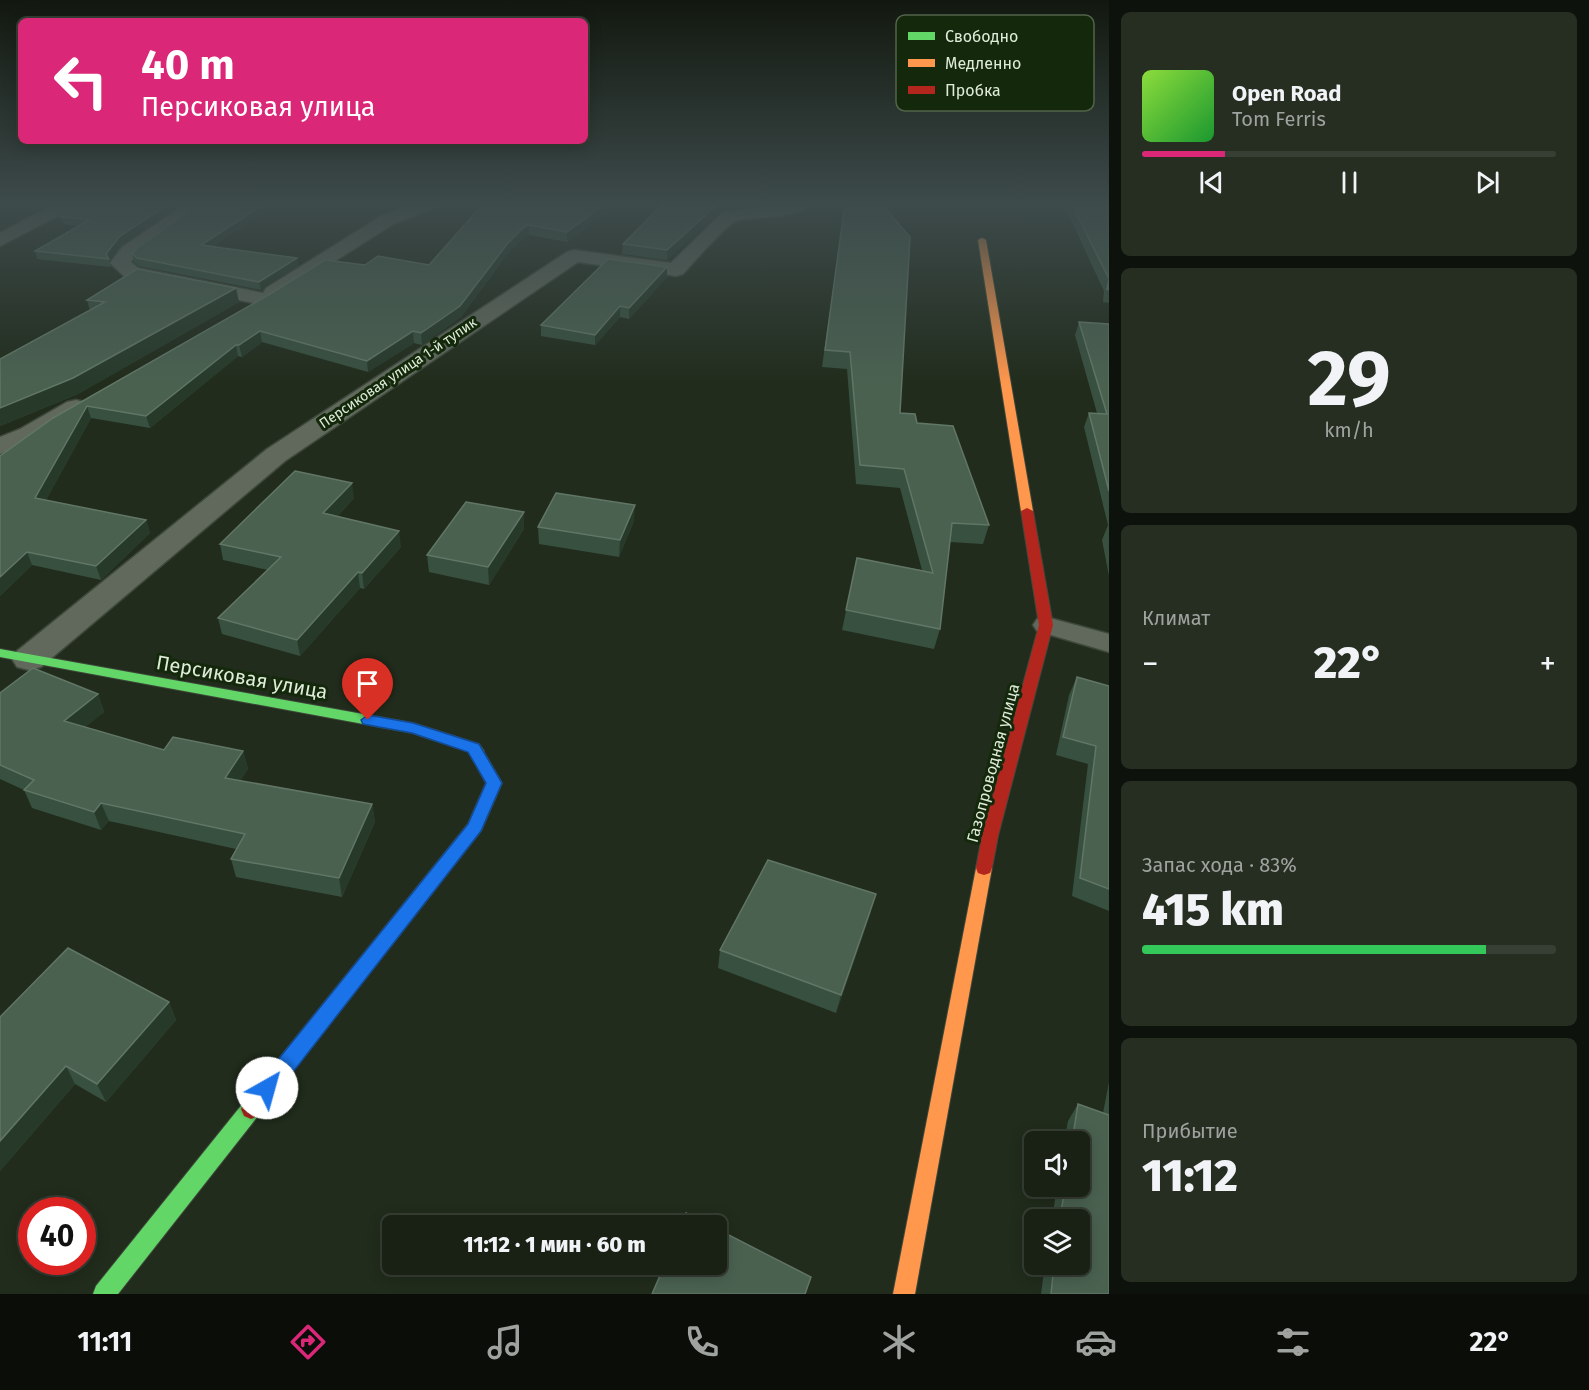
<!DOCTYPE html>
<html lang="ru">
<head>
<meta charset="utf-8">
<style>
	:root { --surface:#192115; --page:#262e22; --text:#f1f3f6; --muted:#9fa3a0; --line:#373e34; --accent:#db2777 }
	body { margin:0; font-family:"Fira Sans",sans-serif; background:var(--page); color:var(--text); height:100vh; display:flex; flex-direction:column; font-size:22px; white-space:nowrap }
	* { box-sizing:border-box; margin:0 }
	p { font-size:20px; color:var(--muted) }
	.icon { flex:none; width:33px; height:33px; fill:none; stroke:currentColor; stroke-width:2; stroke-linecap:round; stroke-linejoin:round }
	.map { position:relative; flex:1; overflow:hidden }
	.details { display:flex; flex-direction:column; gap:12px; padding:12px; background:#0e120c; width:480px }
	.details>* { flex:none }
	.banner { position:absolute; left:18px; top:18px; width:570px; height:126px; border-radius:9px; box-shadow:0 3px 15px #0003,0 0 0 2px var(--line); background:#db2777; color:#fff; overflow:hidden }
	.controls { position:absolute; left:1024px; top:1131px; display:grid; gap:12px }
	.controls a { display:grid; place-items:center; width:66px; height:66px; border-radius:9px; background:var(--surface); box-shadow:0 3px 15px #0003,0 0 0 2px var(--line); font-size:30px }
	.speed { position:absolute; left:18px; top:1197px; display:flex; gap:12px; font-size:30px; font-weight:700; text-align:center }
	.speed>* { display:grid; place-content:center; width:78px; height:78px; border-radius:50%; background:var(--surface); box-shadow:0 3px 15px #0003,0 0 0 2px var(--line); line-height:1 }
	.speed .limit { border:9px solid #d22; background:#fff; color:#111 }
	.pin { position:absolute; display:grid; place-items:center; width:51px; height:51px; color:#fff; margin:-62px -26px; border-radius:50% 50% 50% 0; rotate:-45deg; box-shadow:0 0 6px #0007 }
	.pin .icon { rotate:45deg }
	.me { position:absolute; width:66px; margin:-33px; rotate:38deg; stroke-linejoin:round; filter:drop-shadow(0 0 4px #0008) }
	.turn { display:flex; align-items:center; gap:21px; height:126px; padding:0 24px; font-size:27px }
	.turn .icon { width:78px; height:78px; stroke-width:2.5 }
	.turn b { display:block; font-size:42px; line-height:51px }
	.big { font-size:45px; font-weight:800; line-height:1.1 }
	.details .tile { flex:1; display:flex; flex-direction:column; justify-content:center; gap:9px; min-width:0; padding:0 21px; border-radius:9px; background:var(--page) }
	.details .dial { align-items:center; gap:0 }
	.dial b { font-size:78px; line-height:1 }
	.song { display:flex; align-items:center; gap:18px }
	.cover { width:72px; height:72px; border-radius:9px; background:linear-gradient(135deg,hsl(90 70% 55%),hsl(130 70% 35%)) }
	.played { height:6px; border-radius:3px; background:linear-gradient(90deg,var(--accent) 20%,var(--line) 20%) }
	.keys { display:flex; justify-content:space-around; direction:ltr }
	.heat { display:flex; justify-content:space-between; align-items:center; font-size:33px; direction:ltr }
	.charge { height:9px; border-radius:4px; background:linear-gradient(90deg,#34c759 83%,var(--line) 0) }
	.trip { position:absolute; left:382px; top:1215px; width:345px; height:60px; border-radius:9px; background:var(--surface); box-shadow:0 3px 15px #0003,0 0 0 2px var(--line); font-weight:800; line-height:60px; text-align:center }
	.dock { display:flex; height:96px; justify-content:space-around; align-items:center; background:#0a0d08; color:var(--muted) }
	.dock .icon { width:42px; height:42px }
	.dock .current { color:var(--accent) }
	.dock b { font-size:27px; color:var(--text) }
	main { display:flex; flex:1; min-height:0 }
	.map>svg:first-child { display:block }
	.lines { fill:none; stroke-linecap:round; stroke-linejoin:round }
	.lane-casing { stroke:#3d473a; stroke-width:3 }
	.street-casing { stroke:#3d473a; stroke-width:3 }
	.fast-casing { stroke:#3d473a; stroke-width:2 }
	.slow-casing { stroke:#3d473a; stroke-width:2 }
	.jam-casing { stroke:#3d473a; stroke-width:2 }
	.lane { fill:#61695d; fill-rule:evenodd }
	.street { fill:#61695d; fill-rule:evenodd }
	.fast { fill:#63d668; fill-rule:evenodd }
	.slow { fill:#ff974d; fill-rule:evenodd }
	.jam { fill:#b3261e; fill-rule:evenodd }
	.wall { fill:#385040 }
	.shaded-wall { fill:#273a2a }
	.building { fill:#4a6150; stroke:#617666; stroke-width:1.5 }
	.route { fill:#1a73e8; stroke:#114b97; stroke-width:1.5 }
	.labels { text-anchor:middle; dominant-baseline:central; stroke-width:6; stroke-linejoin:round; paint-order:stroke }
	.far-street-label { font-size:14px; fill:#dfecd9; stroke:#14290b }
	.street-label { font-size:16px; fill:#dfecd9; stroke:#14290b }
	.near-street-label { font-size:20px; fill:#dfecd9; stroke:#14290b }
	.key { fill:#14290b; stroke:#516449; stroke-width:1.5 }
	.key-label { font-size:16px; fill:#dfecd9 }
</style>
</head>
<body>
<main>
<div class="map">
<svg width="1109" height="1294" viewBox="0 0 1109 1294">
	<rect width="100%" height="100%" fill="#212c1c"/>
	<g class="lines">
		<g class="lane-casing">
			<polygon id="lane" points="1046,617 1109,634 1109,652 1037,631 1033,625 1037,619"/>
		</g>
		<g class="street-casing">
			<g id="street">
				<polygon points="56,203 78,203 75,207 0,246 0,233"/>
				<polygon points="187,203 208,203 136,255 131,262 138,268 263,293 266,288 383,215 415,203 440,203 437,207 395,223 280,296 274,298 271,303 264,305 125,277 110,263 122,247"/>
				<path d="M787,203H813C800,220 756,215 736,221C727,224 692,264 683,274L676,276L578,262L285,461L41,667L29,670L17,667L12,659L17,651L267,449L567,252L574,250L671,263L722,213Z"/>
				<polygon points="76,400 85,402 88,407 85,412 38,439 0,454 0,437 20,429 67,402"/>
			</g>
		</g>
		<g class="fast-casing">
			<g id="fast">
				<polygon points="0,649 413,723 479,744 484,751 481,755 476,756 469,752 412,733 0,657"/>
				<polygon points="251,1099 258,1102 261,1109 258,1116 118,1294 93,1294 96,1286 244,1102"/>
			</g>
		</g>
		<g class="slow-casing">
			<g id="slow">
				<polygon points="982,238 986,240 1033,511 1027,514 1021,511 978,240"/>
				<polygon points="984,861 990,863 992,868 915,1294 893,1294 976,868 978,863"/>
			</g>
		</g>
		<g class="jam-casing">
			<g id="jam">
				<polygon points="1027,508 1033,511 1053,625 998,836 992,868 990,873 984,875 978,873 976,868 982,836 1039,625 1021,511"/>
				<polygon points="476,746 481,747 502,783 481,831 258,1116 251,1119 244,1116 241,1109 244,1102 468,824 486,783 468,751 471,747"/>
			</g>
		</g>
		<use href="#lane" class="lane"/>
		<use href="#street" class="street"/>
		<use href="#fast" class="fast"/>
		<use href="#slow" class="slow"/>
		<use href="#jam" class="jam"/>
	</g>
	<g class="wall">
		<polygon points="84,203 183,203 121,245 109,260 111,267 37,259 35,251 78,226 63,224 61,217"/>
		<polygon points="200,203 278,203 212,247 297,258 298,266 261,290 139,266 134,262 132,254"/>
		<polygon points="468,203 621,203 567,242 529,235 523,238 508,253 461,317 422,345 414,343 368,372 262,342 242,357 238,356 150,428 91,418 46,500 146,520 150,533 101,580 32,565 0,596 53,418 365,265 429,265 481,206"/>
		<polygon points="729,203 667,260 622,254 623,244"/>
		<polygon points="845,203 900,413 917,423 989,525 983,544 950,542 940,629 934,649 842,630 857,558 922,570 900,488 856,484 847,369 822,367"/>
		<polygon points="1063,203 1109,203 1109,303 1103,302 1104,291"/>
		<polygon points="667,277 629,319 620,317 595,345 541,336 541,325"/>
		<polygon points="87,300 239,302 78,394 0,426 0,359 90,311"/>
		<polygon points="1079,322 1109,324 1109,576 1102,540 1108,525 1084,427 1089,413 1097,413 1075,335"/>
		<polygon points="354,498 337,517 401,547 364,589 360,588 300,656 222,634 218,618 268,570 223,560 220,544"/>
		<polygon points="634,521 619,557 539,544 538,527"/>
		<polygon points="524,529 489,585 429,572 427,555"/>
		<polygon points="1077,677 1109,686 1109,911 1072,896 1088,764 1056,755 1069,695"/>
		<polygon points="0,693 98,694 104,712 85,727 164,750 243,751 248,769 240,781 372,804 375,822 342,897 236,877 231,859 236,849 109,821 101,830 32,808 24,790 0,779"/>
		<polygon points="871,912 836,1013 718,968 720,950"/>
		<polygon points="169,1002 176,1020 106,1102 75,1084 0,1171 0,1017"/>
		<polygon points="1109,1082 1109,1294 1041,1294 1045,1264 1080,1264 1080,1220 1052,1220 1057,1186 1080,1186 1080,1142 1064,1142 1068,1121 1078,1104 1103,1113"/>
	</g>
	<g class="shaded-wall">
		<polygon points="170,203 183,203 121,245 109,260 106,254 119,237"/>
		<polygon points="266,203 278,203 203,253 201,245"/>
		<polygon points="607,203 621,203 567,242 567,232"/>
		<polygon points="719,203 729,203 667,260 667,250"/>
		<polygon points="529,225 529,235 523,238 508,253 461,317 422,345 421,333 508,243 523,228"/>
		<polygon points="297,258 298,266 261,290 259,282"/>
		<polygon points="667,267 667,277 629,319 629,308"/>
		<polygon points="236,288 239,302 78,394 0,426 0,408"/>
		<polygon points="620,306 620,317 595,345 595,335"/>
		<polygon points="260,331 262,342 242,357 239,345"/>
		<polygon points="413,331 414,343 368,372 367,361"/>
		<polygon points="236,345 238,356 150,428 146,416"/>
		<polygon points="87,406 91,418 40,511 35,498"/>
		<polygon points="352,483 354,498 326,529 323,513"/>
		<polygon points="635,505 634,521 619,557 620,540"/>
		<polygon points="524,512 524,529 489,585 488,567"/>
		<polygon points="146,520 150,533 101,580 96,566"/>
		<polygon points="399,531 401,547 364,589 362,573"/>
		<polygon points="27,552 32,565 0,596 0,577"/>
		<polygon points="358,572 360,588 300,656 297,640"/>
		<polygon points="98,694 104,712 71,739 64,721"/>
		<polygon points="243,751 248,769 230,797 225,778"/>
		<polygon points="101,803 109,821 101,830 94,812"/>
		<polygon points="372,804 375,822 342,897 339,878"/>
		<polygon points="876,894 871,912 836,1013 841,995"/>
		<polygon points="169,1002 176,1020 106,1102 97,1084"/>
		<polygon points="66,1066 75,1084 0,1171 0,1141"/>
	</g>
	<g class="building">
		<polygon points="84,203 170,203 119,237 106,254 109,259 35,251 89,220 61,217"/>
		<polygon points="200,203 266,203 201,245 297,258 259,282 137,258 132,254 136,249"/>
		<polygon points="484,203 607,203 567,232 529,225 523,228 508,243 460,306 421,333 413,331 367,361 260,331 239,345 236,345 146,416 87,406 35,498 146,520 96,566 27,552 0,577 0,456 53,418 270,294 325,260 365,265 378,256 429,265"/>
		<polygon points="664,203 719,203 667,250 623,244"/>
		<polygon points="845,203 881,203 910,237 900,413 915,414 917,423 953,426 989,525 952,523 940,629 846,610 857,558 933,573 904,469 860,465 850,352 825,350"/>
		<polygon points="1071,203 1109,203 1109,290 1107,289 1109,279"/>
		<polygon points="608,259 667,267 629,308 620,306 595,335 541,325"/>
		<polygon points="137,269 236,288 73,378 0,408 0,359 105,302 87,300"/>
		<polygon points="1079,322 1109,324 1109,491 1089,413 1107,414"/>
		<polygon points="295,471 352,483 323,513 399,531 362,573 358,572 297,640 218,618 281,557 220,544"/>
		<polygon points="556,493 635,505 620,540 538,527"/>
		<polygon points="466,502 524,512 488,567 427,555"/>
		<polygon points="33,668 98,694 64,721 164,750 173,737 243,751 225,778 372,804 339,878 231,859 245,834 101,803 94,812 24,790 34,780 0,765 0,693"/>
		<polygon points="1077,677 1109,686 1109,889 1080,878 1096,746 1063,737"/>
		<polygon points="768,860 876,894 841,995 720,950"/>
		<polygon points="68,948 169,1002 97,1084 66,1066 0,1141 0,1017"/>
		<polygon points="1078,1104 1109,1115 1109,1294 1051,1294 1054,1264 1080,1264 1080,1220 1060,1220 1065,1186 1080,1186 1080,1142 1072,1142"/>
		<polygon points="686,1213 709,1226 681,1226"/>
		<polygon points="717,1229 811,1277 805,1294 652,1294 665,1264 717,1264"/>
	</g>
	<linearGradient id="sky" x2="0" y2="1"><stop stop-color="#12180f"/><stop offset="0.53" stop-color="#3d4b4b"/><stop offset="1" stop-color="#3d4b4b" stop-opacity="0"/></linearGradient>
	<rect width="1109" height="384" fill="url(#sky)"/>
	<polygon class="route" points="368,715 413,723 479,744 502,783 481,831 275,1095 267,1098 260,1095 257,1088 260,1082 468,824 486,783 468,752 412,733 363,724 361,720"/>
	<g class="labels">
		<g class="far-street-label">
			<text transform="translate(398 373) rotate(-34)">Персиковая улица 1-й тупик</text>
		</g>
		<g class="street-label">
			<text transform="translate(993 763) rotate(-75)">Газопроводная улица</text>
		</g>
		<g class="near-street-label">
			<text transform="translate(242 677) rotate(10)">Персиковая улица</text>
		</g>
	</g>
	<rect x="896" y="15" width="198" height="96" rx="9" class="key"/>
	<rect x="908" y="32" width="27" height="8" fill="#63d668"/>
	<rect x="908" y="59" width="27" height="8" fill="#ff974d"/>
	<rect x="908" y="86" width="27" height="8" fill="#b3261e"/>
	<g class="key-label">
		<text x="945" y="42">Свободно</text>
		<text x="945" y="69">Медленно</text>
		<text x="945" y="96">Пробка</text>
	</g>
</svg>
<div class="controls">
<a><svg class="icon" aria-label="sound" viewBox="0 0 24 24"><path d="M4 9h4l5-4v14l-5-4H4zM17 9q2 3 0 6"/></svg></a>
<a><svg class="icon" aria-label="layers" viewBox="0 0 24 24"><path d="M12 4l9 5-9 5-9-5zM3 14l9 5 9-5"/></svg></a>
</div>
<div class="speed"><div class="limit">40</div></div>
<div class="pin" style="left:368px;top:720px;background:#d93025"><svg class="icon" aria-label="arrive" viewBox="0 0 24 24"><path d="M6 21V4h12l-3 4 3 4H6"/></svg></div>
<svg class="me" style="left:267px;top:1088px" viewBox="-20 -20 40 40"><circle r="19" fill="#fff"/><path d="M0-13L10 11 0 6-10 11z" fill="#1a73e8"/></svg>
<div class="trip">11:12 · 1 мин · 60 m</div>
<div class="banner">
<div class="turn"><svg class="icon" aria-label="left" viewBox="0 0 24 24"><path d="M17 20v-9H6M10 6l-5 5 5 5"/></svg><div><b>40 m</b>Персиковая улица</div></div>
</div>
</div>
<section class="details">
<div class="tile">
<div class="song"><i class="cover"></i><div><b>Open Road</b><p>Tom Ferris</p></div></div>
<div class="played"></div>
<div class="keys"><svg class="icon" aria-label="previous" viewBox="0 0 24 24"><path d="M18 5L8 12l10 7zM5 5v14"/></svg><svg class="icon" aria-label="pause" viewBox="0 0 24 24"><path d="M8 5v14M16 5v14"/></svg><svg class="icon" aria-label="next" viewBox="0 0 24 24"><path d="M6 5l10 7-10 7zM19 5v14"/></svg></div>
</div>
<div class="tile dial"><b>29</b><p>km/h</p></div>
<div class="tile"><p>Климат</p>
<div class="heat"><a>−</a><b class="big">22°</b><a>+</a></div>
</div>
<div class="tile"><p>Запас хода · 83%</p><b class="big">415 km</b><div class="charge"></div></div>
<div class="tile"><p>Прибытие</p><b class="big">11:12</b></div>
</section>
</main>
<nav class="dock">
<b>11:11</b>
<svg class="icon current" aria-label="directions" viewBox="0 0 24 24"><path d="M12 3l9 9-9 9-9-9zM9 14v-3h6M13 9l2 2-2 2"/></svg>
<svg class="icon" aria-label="music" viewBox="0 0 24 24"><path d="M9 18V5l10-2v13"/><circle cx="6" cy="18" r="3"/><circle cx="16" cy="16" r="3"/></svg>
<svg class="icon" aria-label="phone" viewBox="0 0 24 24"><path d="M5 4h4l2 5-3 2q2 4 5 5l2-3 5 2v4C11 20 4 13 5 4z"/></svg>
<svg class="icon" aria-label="climate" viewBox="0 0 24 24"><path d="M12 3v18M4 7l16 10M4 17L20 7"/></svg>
<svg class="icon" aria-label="car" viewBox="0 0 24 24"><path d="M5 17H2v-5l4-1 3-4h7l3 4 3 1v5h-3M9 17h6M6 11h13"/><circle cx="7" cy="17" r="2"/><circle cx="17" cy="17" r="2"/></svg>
<svg class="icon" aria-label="filters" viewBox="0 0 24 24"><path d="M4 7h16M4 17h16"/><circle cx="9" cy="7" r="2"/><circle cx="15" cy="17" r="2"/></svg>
<b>22°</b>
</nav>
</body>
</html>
